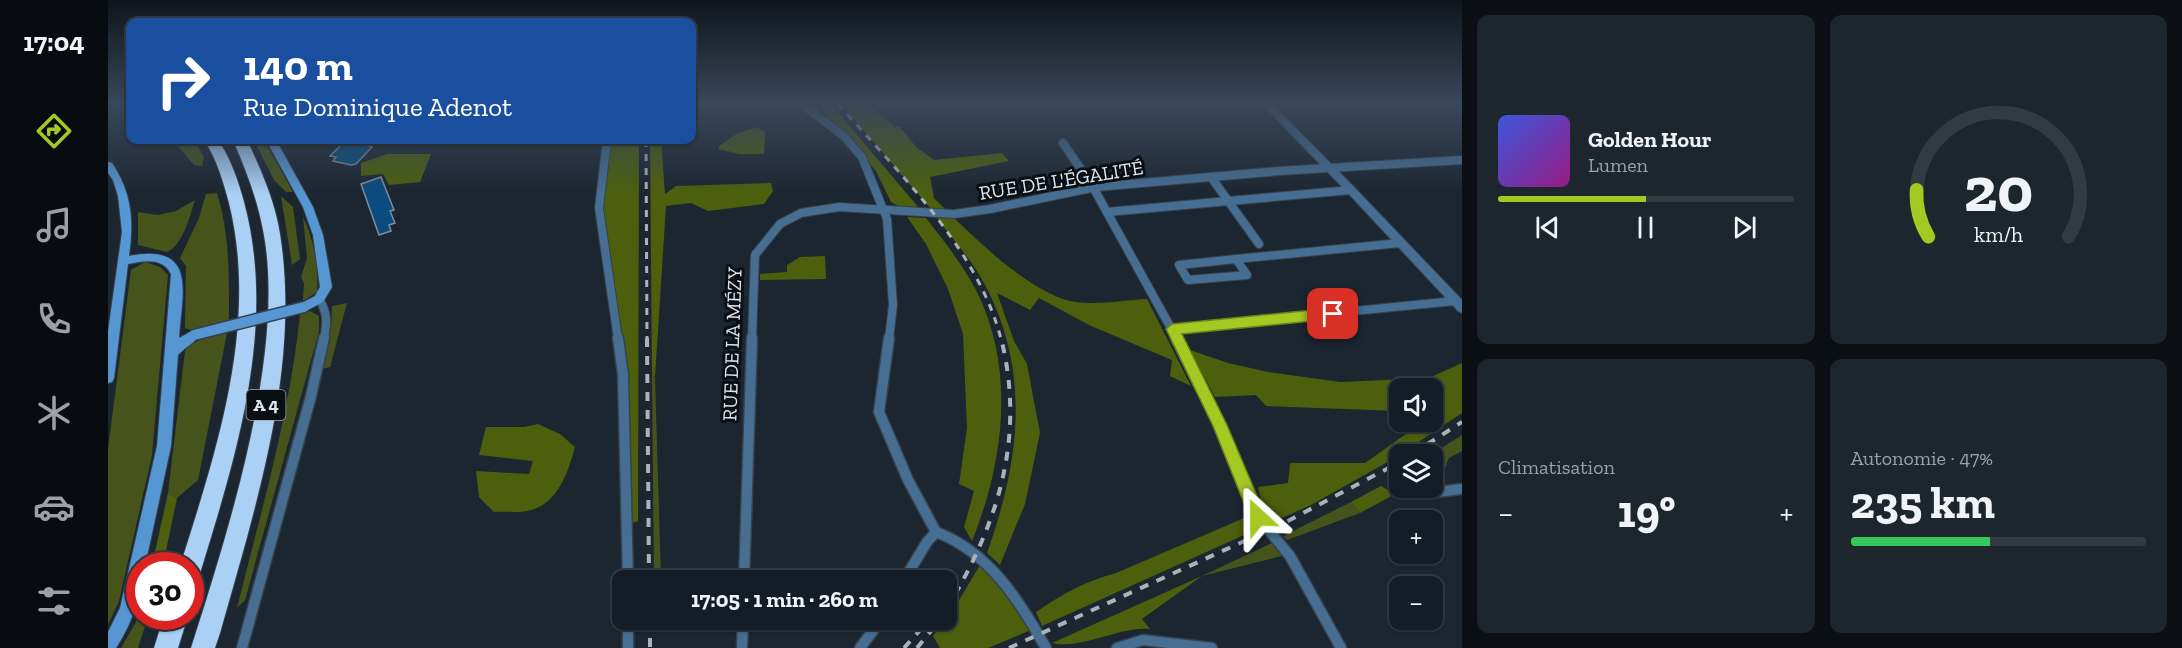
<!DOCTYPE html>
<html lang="fr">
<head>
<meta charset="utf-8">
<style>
	:root { --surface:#141c25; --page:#1d252d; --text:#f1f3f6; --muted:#9da1a7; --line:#333a42; --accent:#a5c823 }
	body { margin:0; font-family:"Zilla Slab",serif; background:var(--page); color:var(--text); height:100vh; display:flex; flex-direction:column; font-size:22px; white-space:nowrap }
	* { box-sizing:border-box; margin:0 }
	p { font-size:20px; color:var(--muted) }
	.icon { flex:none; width:33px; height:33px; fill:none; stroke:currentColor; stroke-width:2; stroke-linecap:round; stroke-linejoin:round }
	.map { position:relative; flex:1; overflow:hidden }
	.panel { display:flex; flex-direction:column; gap:15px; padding:15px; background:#0b0f14; width:720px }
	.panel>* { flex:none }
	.guide { position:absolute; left:18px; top:18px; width:570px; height:126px; border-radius:12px; box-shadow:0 2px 4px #0004,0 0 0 2px var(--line); background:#1a4fa0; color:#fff; overflow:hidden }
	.controls { position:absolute; left:1281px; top:378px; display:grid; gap:12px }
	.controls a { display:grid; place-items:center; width:54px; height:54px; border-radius:12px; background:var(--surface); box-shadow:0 2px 4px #0004,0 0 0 2px var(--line); font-size:30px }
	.speed { position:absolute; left:18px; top:552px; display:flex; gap:12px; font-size:30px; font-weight:700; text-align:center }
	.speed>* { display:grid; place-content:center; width:78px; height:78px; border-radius:50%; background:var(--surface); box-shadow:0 2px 4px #0004,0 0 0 2px var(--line); line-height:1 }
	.speed .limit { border:9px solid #d22; background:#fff; color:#111 }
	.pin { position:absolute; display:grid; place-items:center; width:51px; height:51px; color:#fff; margin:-26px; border-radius:12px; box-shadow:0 3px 9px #0006 }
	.me { position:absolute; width:66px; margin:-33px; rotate:336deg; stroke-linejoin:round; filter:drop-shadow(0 0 4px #0008) }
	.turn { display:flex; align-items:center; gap:21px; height:126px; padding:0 18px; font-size:27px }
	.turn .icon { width:78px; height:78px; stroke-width:2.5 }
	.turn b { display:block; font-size:42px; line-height:51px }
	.big { font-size:45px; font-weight:700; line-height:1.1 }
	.panel .widget { flex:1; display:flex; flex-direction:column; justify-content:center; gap:9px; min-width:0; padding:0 21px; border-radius:12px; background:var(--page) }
	.panel .dial { align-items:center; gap:0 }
	.dial svg { height:156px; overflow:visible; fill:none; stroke:var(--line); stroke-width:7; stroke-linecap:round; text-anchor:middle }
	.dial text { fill:var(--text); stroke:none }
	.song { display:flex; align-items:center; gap:18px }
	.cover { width:72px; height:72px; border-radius:9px; background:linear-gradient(135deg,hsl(230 70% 55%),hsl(310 70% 35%)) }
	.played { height:6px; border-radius:3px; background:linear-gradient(90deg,var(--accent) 50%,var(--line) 50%) }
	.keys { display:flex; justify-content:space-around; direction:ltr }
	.heat { display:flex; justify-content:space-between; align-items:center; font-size:33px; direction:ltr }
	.charge { height:9px; border-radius:4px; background:linear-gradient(90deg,#34c759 47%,var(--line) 0) }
	.panel .tiles { flex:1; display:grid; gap:15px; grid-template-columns:repeat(2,1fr) }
	.trip { position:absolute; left:504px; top:570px; width:345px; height:60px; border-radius:12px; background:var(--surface); box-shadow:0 2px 4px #0004,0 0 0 2px var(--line); font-weight:700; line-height:60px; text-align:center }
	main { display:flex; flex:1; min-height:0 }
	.tabs { display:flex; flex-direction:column; width:108px; justify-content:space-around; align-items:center; background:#080b0f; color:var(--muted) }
	.tabs .icon { width:42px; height:42px }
	.tabs .on { color:var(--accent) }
	.tabs b { font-size:27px; color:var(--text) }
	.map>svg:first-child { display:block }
	.green { fill:#46541c }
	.forest { fill:#4d5f0c }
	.building { fill:#0a4c7f; stroke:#7f8c9a; stroke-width:1.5 }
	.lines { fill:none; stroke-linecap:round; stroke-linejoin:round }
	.minor-far1-casing { stroke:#36414b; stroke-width:10 }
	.minor-casing { stroke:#36414b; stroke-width:13 }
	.tertiary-casing { stroke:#36414b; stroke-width:2 }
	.secondary-casing { stroke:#36414b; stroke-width:2 }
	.motorway-casing { stroke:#36414b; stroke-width:2 }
	.minor-far1 { stroke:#466e93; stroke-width:8 }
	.minor { stroke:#466e93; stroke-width:10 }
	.tertiary { fill:#466e93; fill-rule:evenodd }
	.secondary { fill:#5696d2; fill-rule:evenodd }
	.motorway { fill:#aad0f5; fill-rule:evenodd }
	.rail-far1 { stroke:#aab2bb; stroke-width:3; stroke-dasharray:7 7; stroke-linecap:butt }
	.rail { stroke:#aab2bb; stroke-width:4; stroke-dasharray:9 9; stroke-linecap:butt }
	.minor-bridge-casing { stroke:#36414b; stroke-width:13; stroke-linecap:butt }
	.secondary-bridge-casing { stroke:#36414b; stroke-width:13; stroke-linecap:butt }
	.minor-bridge { stroke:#466e93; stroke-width:10 }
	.secondary-bridge { stroke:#5696d2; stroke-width:10 }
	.route { fill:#a5c823; stroke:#6b8217; stroke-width:1.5 }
	.labels { text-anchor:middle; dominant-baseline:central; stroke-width:6; stroke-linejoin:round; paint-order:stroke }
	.shield { fill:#0a0f13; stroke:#9ea5ac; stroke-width:1.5 }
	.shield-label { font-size:18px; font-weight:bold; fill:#dee5ed }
	.street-label { font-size:20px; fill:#dee5ed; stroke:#0a0f13 }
</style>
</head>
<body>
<main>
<nav class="tabs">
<b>17:04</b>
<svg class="icon on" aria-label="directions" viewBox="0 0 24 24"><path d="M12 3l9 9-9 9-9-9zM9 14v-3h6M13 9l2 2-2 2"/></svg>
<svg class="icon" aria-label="music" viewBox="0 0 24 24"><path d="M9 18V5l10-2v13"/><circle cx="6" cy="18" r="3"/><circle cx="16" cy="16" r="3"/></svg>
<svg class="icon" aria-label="phone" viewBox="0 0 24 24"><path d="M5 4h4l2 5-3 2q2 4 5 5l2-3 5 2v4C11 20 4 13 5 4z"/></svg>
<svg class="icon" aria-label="climate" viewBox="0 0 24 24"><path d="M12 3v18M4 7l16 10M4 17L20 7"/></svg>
<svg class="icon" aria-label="car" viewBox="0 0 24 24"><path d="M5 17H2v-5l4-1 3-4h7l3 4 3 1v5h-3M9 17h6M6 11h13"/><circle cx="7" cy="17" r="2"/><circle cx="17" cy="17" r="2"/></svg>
<svg class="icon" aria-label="filters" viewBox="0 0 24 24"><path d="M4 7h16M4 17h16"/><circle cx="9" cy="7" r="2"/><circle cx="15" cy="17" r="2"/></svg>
</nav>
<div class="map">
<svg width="1354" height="648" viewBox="0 0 1354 648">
	<rect width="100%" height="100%" fill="#1b2631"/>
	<g class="green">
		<polygon points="65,140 86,140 96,157 94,166 86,165"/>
		<polygon points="146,140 156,140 185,192 178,192 166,180"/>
		<path d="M109,193C122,235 121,276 121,321L82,330L77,328L78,266L72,258L91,218L98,194Z"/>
		<polygon points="173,196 185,207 192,259 184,265"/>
		<path d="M87,200C82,216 75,245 59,252L30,245V212L50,215L68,211Z"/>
		<path d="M195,217C206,239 211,268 209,292L195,301L196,283L193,277L199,258Z"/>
		<polygon points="37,262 52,267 60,275 44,455 11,601 0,625 0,449 23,270"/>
		<polygon points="239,303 222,367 214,369 223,330 224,306"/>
		<path d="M202,311L211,316V331L137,600L129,608C153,511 182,414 192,314Z"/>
		<path d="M119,333L90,480L69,498L60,493L77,351C85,338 106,336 119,333Z"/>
		<polygon points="544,375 547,377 553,580 546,580"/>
		<polygon points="1354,435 1354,451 1341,458 1337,468 1325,475 1324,454"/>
		<polygon points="1243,502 1252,513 1179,540 1175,536"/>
		<polygon points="1164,543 1174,556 1094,576"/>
		<polygon points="31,609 32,616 40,617 30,648 13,648 28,622"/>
	</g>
	<g class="forest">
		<polygon points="714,104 723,104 811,208 792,207 783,202 768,171 715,111"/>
		<polygon points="733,104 759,104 787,127 791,126 808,147 826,160 894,153 901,161 822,177 826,198 838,210 823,209"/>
		<polygon points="650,127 657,132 656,154 631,154 611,149 611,146 630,133"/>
		<polygon points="498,140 531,140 530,521 521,524 518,355 491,210"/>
		<polygon points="542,140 553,140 557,194 568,186 663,183 665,191 656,204 600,211 583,203 558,206 547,377 544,375"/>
		<polygon points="279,154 323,154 312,182 281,185 275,174 253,176 253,163"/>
		<path d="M799,217L818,218C836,241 854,264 868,290C908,369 896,462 864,541L856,527L866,491L851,484L859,428L855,334L840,289L818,244Z"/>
		<path d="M845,217C874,245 914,283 952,298C978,308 1013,300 1039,299L1083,386L1062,376L1064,360L983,326L931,298L922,310L889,293L906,341L919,364L932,433L917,504L892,565L879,553C911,463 924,374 877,285C865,261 845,240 829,218Z"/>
		<polygon points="717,256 718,279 652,280 652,274 679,272 679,265 692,257"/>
		<path d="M1082,350L1120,363L1160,372L1232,382L1321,378L1354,363V413L1285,459L1203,505L934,626L928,612C954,594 978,581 1008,573L1155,510L1150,487L1180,483L1182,463H1257L1315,422H1324L1325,415L1328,413L1325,412L1324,388H1292L1291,411L1158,406L1148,395L1107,397Z"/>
		<path d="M430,424L452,434L467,447C460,473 449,506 419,511C409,513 396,511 386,512L371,497L368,471L421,474L425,461L371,455L378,427H416Z"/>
		<polygon points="1273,486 1287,494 1252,513 1243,502"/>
		<polygon points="60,493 69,498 55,565 44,565"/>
		<polygon points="872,565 898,593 923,630 880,648 832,648 825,636 844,612"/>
		<path d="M1094,576L1034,619L1042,629C1032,628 1022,630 1013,632C992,637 964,648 944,643Z"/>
	</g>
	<g class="building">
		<polygon points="238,140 264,143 261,146 264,147 248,164 243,165 225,161 228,157 222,156"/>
		<polygon points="273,177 286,210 282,211 287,223 281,225 283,231 271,235 253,184"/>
	</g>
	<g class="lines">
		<g class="minor-far1-casing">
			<g id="minor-far1">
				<polyline points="694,104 736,136 754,157 779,219 785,305 781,339"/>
				<polyline points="499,140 491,208 510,339"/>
				<polyline points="955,143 985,187 1069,339"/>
				<polyline points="1103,177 1151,244"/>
				<polyline points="999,212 1243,190"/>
				<polyline points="1128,259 1292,243"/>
				<polygon points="1128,259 1139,275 1080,280 1071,265"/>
				<path d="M211,299C220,313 219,324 216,339"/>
				<polyline points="1064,329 1347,301"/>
				<polyline points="644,339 647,255 672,224 693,213 731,207 846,214 882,209 988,187 1171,171 1354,160"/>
			</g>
		</g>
		<g class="minor-casing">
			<g id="minor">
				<polyline points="510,338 515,375 520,580"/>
				<polyline points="781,338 771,412 800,480 828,532"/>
				<polyline points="1068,338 1112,425 1150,517"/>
				<polyline points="1320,493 1354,489"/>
				<path d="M828,532C881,552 911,600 938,648"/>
				<polyline points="1182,556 1233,648"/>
				<polyline points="636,580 644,338"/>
				<polyline points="796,580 819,542 828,532"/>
				<polyline points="520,620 520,648"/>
				<polyline points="134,648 203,396 216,338"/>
				<polyline points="634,648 635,620"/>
				<polyline points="752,648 773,620"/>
				<polyline points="1009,648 1035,640 1104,648"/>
			</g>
		</g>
		<g class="tertiary-casing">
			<polygon id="tertiary" points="1154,104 1164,104 1247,188 1354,300 1354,313 1350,311 1239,192"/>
		</g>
		<g class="secondary-casing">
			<g id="secondary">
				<polygon points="158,140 168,140 205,207 215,235 224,287 215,302 196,312 190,307 192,304 207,296 212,287 205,235 195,207"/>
				<path d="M0,162L4,163C24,193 26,221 21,256C90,243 74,292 71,338L86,330L90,332L92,335C88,342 77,347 70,355L63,446L37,566H32C32,598 26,620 8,648H0V632L12,608L49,446L63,274C54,257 37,261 20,264L6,378L4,382L0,383V332L14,232L10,196L5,180L0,173Z"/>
			</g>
		</g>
		<g class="motorway-casing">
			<g id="motorway">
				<path d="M96,140H110C123,159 130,180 136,202C169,325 129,453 93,570L90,578L82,581V566H72C109,450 151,324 121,203C115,181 109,159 96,140Z"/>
				<path d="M125,140H139C153,170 167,201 172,234C193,367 148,505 112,633L107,648H83C120,532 179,350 155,230C149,198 138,170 125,140Z"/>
				<polygon points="56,616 80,616 70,648 46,648"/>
			</g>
		</g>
		<use href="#minor-far1" class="minor-far1"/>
		<use href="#minor" class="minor"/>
		<use href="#tertiary" class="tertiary"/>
		<use href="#secondary" class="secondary"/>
		<use href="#motorway" class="motorway"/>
		<g class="rail-far1">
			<path d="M730,104C790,172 870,249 893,339"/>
			<polyline points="538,140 539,339"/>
		</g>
		<g class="rail">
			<polyline points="539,338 541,580"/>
			<polyline points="1304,454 1354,422"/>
			<path d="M838,610C890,524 918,438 893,338"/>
			<polyline points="542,620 542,648"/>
			<polyline points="796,648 821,620"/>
			<polyline points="809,648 832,620"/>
			<polyline points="901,648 1176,523 1292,462"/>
		</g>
		<g class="minor-bridge-casing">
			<polyline id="minor-bridge" points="1150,517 1182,556"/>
		</g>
		<g class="secondary-bridge-casing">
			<polyline id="secondary-bridge" points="86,335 196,307"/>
		</g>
		<use href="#minor-bridge" class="minor-bridge"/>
		<use href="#secondary-bridge" class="secondary-bridge"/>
	</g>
	<linearGradient id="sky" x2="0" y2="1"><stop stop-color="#0f151b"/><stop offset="0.53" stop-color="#39475a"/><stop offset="1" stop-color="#39475a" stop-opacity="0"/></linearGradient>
	<rect width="1354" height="195" fill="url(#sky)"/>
	<polygon class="route" points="1225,308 1232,314 1225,319 1074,334 1119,425 1158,517 1156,523 1150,525 1144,523 1105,426 1058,329 1064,324"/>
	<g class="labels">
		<rect class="shield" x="138.5" y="390" width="39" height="30" rx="4.5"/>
		<g class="shield-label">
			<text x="158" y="405">A 4</text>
		</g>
		<g class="street-label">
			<text transform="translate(953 180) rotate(-9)">RUE DE L'ÉGALITÉ</text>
			<text transform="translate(624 344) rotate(-88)">RUE DE LA MÉZY</text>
		</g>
	</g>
</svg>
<div class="controls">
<a><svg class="icon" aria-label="sound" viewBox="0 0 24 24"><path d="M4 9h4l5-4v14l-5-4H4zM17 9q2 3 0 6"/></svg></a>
<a><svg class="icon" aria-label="layers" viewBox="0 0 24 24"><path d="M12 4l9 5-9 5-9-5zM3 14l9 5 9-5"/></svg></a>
<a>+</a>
<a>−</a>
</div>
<div class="speed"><div class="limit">30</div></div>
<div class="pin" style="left:1225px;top:314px;background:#d93025"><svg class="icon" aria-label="arrive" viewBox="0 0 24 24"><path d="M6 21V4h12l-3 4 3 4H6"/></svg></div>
<svg class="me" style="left:1150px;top:517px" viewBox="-20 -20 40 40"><path d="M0-17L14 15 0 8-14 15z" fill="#a5c823" stroke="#fff" stroke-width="4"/></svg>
<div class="trip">17:05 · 1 min · 260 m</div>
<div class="guide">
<div class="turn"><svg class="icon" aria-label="right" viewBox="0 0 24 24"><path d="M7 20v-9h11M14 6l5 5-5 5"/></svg><div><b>140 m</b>Rue Dominique Adenot</div></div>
</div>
</div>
<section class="panel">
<div class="tiles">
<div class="widget">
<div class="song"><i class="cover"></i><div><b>Golden Hour</b><p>Lumen</p></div></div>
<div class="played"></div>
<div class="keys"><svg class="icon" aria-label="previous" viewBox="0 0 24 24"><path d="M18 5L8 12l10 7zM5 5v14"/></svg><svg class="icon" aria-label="pause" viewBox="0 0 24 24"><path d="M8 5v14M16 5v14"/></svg><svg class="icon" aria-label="next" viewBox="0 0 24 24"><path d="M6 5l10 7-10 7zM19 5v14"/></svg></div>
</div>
<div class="widget dial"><svg viewBox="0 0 100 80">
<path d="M14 69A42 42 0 1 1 86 69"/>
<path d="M14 69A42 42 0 0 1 8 45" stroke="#a5c823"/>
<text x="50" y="56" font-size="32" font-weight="700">20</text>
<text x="50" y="72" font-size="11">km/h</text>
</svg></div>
<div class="widget"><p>Climatisation</p>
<div class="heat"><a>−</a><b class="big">19°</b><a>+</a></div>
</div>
<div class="widget"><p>Autonomie · 47%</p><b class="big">235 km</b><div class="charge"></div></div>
</div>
</section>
</main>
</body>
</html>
